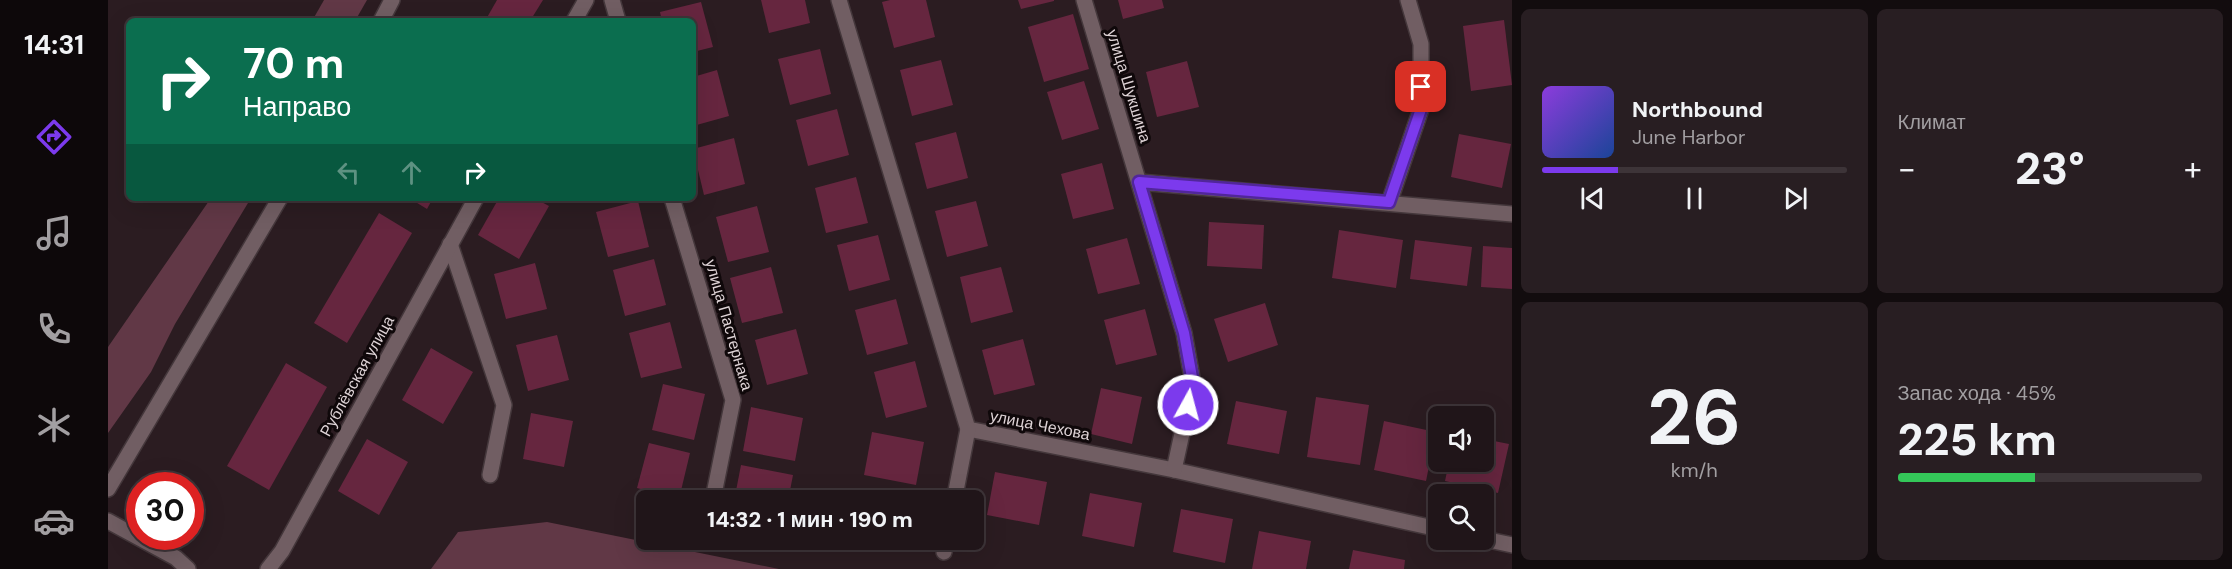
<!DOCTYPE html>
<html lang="ru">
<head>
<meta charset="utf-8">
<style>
	:root { --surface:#201519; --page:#281e22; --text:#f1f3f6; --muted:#a29fa2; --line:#3d3438; --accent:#7c3aed }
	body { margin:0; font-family:"DM Sans",sans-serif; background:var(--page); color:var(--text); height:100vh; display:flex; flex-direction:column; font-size:22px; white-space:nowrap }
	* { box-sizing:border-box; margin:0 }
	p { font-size:20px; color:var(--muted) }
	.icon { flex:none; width:33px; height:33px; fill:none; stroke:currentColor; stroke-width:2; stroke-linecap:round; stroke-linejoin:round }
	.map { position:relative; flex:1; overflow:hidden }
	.panel { display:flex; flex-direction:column; gap:9px; padding:9px; background:#120c0e; width:720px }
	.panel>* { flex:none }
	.banner { position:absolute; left:18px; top:18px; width:570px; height:183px; border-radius:9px; box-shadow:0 6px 24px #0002,0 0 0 2px var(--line); background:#0b6e4f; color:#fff; overflow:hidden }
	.controls { position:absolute; left:1320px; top:406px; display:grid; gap:12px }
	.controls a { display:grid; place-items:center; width:66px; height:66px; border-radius:9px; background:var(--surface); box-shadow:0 6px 24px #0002,0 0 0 2px var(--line); font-size:30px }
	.speed { position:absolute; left:18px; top:472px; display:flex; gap:12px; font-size:30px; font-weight:700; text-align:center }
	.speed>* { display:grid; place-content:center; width:78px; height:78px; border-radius:50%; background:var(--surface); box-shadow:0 6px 24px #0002,0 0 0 2px var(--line); line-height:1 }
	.speed .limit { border:9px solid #d22; background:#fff; color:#111 }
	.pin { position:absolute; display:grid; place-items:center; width:51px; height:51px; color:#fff; margin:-26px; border-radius:12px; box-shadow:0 3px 9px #0006 }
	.me { position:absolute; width:66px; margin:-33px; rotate:7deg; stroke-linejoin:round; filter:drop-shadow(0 0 4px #0008) }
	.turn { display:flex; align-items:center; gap:21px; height:126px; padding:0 18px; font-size:27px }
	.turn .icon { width:78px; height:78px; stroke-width:2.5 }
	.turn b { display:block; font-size:42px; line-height:51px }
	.lanes { display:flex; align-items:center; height:57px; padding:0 18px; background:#0003; justify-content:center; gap:30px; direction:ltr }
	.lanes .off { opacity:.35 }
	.big { font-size:45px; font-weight:800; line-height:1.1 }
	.panel .tile { flex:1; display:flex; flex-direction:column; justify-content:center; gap:9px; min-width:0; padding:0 21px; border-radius:9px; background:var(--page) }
	.panel .dial { align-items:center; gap:0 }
	.dial b { font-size:78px; line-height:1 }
	.song { display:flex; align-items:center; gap:18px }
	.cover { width:72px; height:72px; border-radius:9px; background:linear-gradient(135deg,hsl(270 70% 55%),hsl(220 70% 35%)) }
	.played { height:6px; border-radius:3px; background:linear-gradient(90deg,var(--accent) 25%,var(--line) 25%) }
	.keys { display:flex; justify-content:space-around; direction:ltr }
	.heat { display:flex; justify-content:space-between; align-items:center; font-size:33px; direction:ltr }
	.charge { height:9px; border-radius:4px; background:linear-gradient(90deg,#34c759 45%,var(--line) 0) }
	.panel .tiles { flex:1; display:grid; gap:9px; grid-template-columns:repeat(2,1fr) }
	.trip { position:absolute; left:528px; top:490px; width:348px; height:60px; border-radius:9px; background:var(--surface); box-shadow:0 6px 24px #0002,0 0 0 2px var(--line); font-weight:800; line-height:60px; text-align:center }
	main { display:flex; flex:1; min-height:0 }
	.menu { display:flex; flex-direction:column; width:108px; justify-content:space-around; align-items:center; background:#0d080a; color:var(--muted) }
	.menu .icon { width:42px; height:42px }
	.menu .current { color:var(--accent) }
	.menu b { font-size:27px; color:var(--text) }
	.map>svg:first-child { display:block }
	.green { fill:#613846 }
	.building { fill:#66263f }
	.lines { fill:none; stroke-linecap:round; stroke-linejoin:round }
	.minor-casing { stroke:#44373b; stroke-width:18 }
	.secondary-casing { stroke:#44373b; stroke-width:18 }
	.minor { stroke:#715e63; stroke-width:15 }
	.secondary { stroke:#715e63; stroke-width:15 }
	.route-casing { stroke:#51269a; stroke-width:15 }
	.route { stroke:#7c3aed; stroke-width:10 }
	.labels { text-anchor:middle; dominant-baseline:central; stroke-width:6; stroke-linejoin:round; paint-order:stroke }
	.street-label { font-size:16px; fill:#ded3d6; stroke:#0f080a }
</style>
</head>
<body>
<main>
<nav class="menu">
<b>14:31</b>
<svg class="icon current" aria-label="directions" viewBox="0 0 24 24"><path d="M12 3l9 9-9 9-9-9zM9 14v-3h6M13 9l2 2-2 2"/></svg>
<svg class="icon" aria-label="music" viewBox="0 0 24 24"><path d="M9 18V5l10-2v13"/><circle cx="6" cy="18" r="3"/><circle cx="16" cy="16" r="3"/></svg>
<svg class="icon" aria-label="phone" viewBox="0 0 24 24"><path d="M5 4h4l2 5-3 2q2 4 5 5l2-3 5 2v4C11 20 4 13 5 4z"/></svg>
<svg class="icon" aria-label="climate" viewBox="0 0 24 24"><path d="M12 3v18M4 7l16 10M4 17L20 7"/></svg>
<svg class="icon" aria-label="car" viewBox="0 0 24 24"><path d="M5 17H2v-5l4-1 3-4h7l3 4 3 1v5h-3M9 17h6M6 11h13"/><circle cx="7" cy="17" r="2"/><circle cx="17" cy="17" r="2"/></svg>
</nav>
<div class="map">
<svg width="1404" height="569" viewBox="0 0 1404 569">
	<rect width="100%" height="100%" fill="#2b1c21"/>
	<g class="green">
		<polygon points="216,0 259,0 247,21 204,21"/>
		<polygon points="103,198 143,198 67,324 43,372 0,433 0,347"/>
		<polygon points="439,522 671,569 323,569 350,532"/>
	</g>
	<g class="building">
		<polygon points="389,0 435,0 422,21 377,21"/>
		<polygon points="653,0 697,0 702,23 661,33"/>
		<polygon points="782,0 818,0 827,37 786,48 774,2"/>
		<polygon points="910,0 946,0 946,1 913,9"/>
		<polygon points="1010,0 1054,0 1056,8 1015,19"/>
		<polygon points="593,2 605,47 585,52 585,21 554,21 552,12"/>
		<polygon points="965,14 981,69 936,82 920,27"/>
		<polygon points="1396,20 1404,85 1363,91 1355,26"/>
		<polygon points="712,49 723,94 682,105 670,59"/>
		<polygon points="833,60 845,105 804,116 792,70"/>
		<polygon points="1079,61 1091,107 1049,117 1038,72"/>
		<polygon points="609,70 621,116 585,126 585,77"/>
		<polygon points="976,81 991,129 954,140 939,92"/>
		<polygon points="729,109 741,155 700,166 688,120"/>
		<polygon points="848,132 860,178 819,189 807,143"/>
		<polygon points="1351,134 1403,144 1394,188 1343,177"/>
		<polygon points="626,138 637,184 596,195 585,149"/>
		<polygon points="994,163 1006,209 965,219 953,174"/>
		<polygon points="748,177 760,223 718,233 707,188"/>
		<polygon points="301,198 325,198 319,209"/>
		<polygon points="391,198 426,198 441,206 411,259 370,235"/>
		<polygon points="530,201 541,247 500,257 488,212"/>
		<polygon points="868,201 880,246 839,257 827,211"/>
		<polygon points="649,206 661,252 620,262 608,217"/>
		<polygon points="271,213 304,233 239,343 206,323"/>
		<polygon points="1101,222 1156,225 1154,269 1099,266"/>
		<polygon points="1231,230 1295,240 1288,288 1224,278"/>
		<polygon points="770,235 782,280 741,291 729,245"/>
		<polygon points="1019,238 1032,284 990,294 978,249"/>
		<polygon points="1307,240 1364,247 1359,286 1302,279"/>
		<polygon points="1375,246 1404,248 1404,289 1373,287"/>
		<polygon points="546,259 558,305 517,316 505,270"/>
		<polygon points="427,263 439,309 398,319 386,274"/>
		<polygon points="663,267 675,313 634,323 622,278"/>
		<polygon points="893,267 905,312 863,323 852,277"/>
		<polygon points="788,299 800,344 759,355 747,310"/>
		<polygon points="1157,303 1170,345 1120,362 1106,319"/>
		<polygon points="1037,309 1049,355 1008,365 996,320"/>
		<polygon points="562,322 574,368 533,378 521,333"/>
		<polygon points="688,329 700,374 659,385 647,340"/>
		<polygon points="449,335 461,380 420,391 408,345"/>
		<polygon points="915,339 927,385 886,395 874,350"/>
		<polygon points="323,348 365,372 335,424 294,400"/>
		<polygon points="807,361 819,407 778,418 766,372"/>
		<polygon points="178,363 219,387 161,490 119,466"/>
		<polygon points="555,384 597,394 586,440 544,430"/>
		<polygon points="993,388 1034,397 1024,444 983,434"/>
		<polygon points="1208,397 1261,405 1252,465 1199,457"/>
		<polygon points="1128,401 1179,411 1171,454 1119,444"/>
		<polygon points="643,407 695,418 687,461 635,451"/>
		<polygon points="423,413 465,421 456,467 415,459"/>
		<polygon points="1276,421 1328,432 1318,481 1266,470"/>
		<polygon points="764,432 816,442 808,485 756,475"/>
		<polygon points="259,439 300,462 271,515 230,491"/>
		<polygon points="1376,439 1401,444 1390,493 1337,481 1341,462 1376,462"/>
		<polygon points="541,443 582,453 571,499 529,488"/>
		<polygon points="633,465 685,475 680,501 626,501"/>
		<polygon points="887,472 939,482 931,525 879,515"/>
		<polygon points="751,491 799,500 799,501 749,501"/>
		<polygon points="982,493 1034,503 1026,547 974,536"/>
		<polygon points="1073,509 1125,519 1117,563 1065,552"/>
		<polygon points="1151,531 1203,541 1198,569 1144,569"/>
		<polygon points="1245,550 1297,560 1296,569 1241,569"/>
	</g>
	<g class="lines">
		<g class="minor-casing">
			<g id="minor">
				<polyline points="504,0 510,21"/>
				<polyline points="731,0 860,429 1066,470 1330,529"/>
				<polyline points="976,0 1076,333 1085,383 1066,470"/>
				<polyline points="466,21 478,0"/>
				<polyline points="1031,182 1404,214"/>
				<polyline points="564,198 625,400 605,499"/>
				<polyline points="1281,203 1313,109 1313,44 1300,0"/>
				<polyline points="342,244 396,405 382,475"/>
				<polyline points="846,501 860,429"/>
				<polyline points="0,521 68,558 80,569"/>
				<polyline points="1376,539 1404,545"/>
				<polyline points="836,552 838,540"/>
				<polyline points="160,569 174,551 368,198"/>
			</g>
		</g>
		<g class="secondary-casing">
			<g id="secondary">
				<polyline points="273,21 284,0"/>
				<polyline points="0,489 172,198"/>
			</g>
		</g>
		<use href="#minor" class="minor"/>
		<use href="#secondary" class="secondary"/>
	</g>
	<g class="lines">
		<g class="route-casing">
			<polyline id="route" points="1080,405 1085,383 1076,333 1031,182 1281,202 1313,109 1313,87"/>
		</g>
		<use href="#route" class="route"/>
	</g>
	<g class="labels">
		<g class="street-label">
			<text transform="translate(1021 86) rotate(73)">улица Шукшина</text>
			<text transform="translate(621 325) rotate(74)">улица Пастернака</text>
			<text transform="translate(249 376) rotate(-61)">Рублёвская улица</text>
			<text transform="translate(932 425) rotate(11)">улица Чехова</text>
		</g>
	</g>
</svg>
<div class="controls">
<a><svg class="icon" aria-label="sound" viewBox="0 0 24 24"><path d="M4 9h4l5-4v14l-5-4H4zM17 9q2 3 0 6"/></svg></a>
<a><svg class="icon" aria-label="search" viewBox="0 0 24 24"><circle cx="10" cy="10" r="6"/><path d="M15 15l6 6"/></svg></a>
</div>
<div class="speed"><div class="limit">30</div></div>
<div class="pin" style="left:1313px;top:87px;background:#d93025"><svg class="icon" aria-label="arrive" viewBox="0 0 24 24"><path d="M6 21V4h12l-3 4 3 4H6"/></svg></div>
<svg class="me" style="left:1080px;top:405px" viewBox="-20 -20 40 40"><circle r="17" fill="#7c3aed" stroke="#fff" stroke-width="3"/><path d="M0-11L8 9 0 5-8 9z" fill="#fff"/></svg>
<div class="trip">14:32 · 1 мин · 190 m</div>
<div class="banner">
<div class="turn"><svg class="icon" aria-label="right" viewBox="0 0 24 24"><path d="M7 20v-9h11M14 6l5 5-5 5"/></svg><div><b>70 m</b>Направо</div></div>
<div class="lanes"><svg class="icon off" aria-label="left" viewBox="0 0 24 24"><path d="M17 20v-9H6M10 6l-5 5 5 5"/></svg><svg class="icon off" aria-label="ahead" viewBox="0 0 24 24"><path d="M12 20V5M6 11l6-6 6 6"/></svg><svg class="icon" aria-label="right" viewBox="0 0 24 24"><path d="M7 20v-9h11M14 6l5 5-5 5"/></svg></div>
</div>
</div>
<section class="panel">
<div class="tiles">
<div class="tile">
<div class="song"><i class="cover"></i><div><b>Northbound</b><p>June Harbor</p></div></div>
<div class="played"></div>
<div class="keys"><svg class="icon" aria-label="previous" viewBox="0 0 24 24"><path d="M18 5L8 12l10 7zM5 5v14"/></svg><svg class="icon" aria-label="pause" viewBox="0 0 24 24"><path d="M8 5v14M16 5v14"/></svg><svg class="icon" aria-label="next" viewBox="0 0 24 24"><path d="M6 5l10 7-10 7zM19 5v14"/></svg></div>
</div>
<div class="tile"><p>Климат</p>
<div class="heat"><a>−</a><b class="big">23°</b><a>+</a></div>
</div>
<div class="tile dial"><b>26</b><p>km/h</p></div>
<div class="tile"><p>Запас хода · 45%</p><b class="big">225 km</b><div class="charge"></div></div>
</div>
</section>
</main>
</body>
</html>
